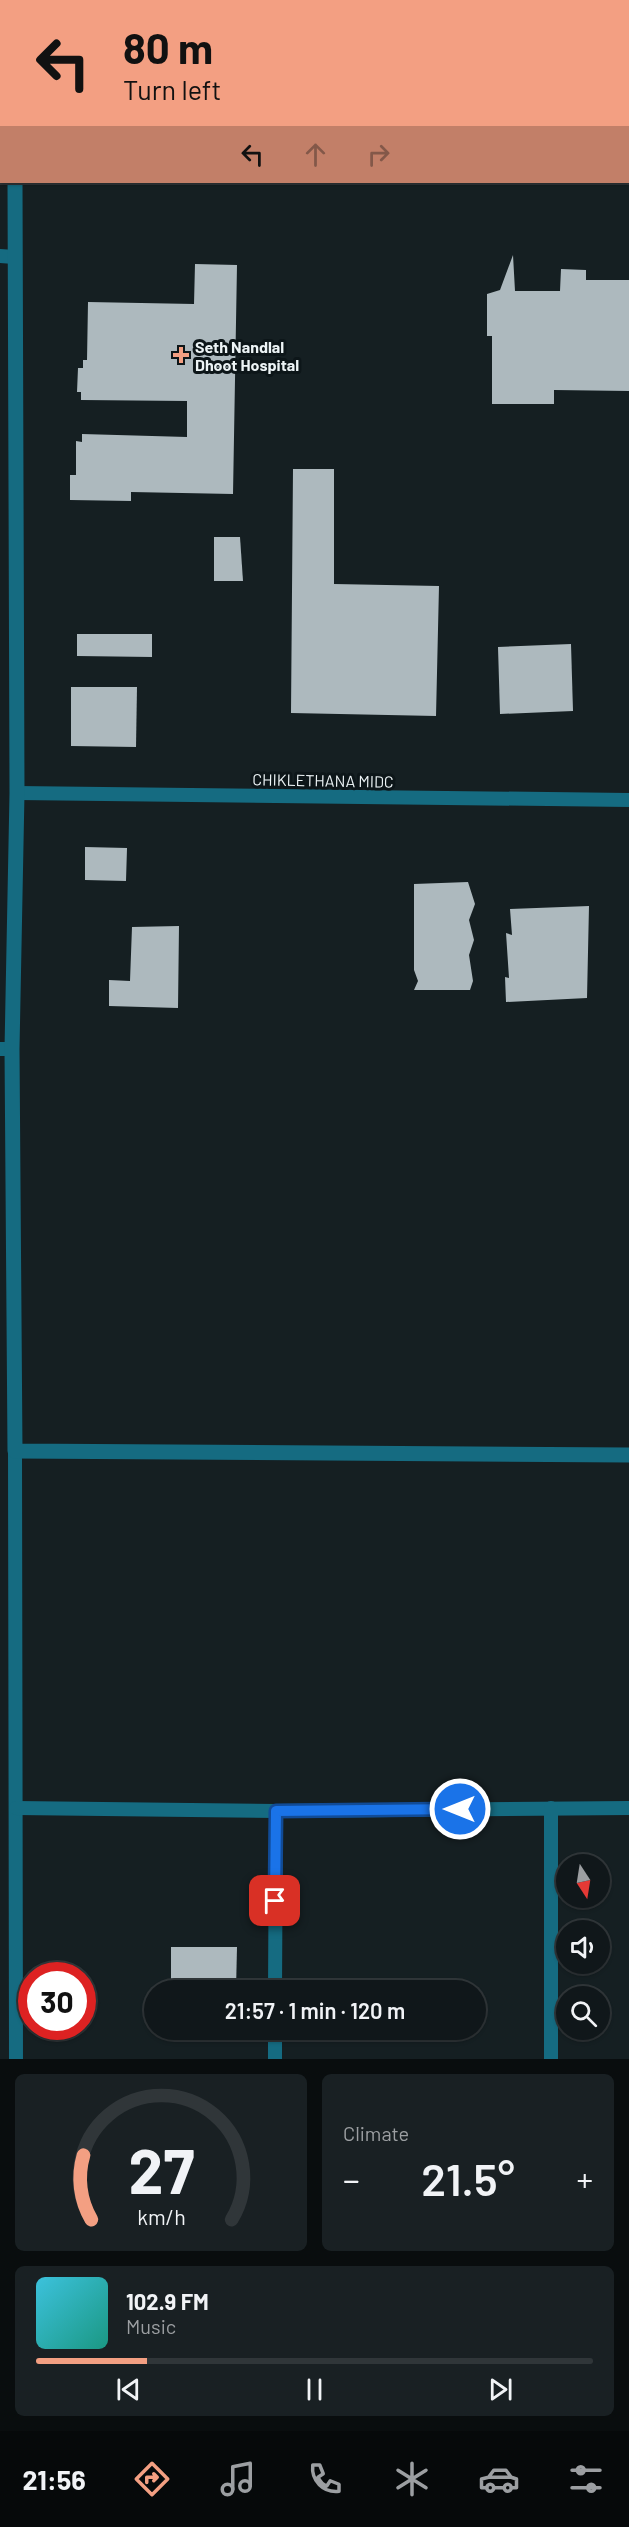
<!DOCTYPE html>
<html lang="en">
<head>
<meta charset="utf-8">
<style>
	:root { --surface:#10171a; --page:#192023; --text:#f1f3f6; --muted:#9c9fa2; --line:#303639; --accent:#f39f82 }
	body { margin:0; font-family:Barlow,sans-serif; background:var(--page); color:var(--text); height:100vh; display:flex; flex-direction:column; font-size:22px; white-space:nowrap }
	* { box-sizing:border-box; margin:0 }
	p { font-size:20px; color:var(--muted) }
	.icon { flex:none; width:33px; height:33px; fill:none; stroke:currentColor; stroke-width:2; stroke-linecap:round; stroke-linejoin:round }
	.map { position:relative; height:2059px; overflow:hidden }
	.sheet { display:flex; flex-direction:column; gap:15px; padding:15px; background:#090d0e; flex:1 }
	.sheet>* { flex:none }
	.hud { position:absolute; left:0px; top:0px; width:630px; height:183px; box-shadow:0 2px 4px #0004,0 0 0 2px var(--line); background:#f39f82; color:#111; overflow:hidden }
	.needle { width:39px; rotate:168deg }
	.fabs { position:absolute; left:556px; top:1854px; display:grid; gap:12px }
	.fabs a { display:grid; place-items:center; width:54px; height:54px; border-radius:50%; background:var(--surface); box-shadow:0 2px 4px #0004,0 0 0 2px var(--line); font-size:30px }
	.speed { position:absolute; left:18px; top:1962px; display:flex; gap:12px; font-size:30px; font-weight:700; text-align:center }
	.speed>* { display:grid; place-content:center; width:78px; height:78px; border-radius:50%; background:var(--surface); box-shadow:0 2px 4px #0004,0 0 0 2px var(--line); line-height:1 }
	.speed .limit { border:9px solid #d22; background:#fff; color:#111 }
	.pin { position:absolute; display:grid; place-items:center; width:51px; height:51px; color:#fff; margin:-26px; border-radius:12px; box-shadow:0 3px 9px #0006 }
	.me { position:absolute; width:66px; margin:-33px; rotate:270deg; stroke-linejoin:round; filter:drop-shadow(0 0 4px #0008) }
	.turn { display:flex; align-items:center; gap:21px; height:126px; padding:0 24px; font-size:27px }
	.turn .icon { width:78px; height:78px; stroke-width:2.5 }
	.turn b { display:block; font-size:42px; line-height:51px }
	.lanes { display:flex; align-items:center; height:57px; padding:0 24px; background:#0003; justify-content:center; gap:30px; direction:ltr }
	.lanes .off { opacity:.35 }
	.big { font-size:45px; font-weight:600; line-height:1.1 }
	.sheet .card { flex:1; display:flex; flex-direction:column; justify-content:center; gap:9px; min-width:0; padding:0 21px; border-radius:9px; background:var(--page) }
	.sheet .dial { align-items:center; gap:0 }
	.dial svg { height:156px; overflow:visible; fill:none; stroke:var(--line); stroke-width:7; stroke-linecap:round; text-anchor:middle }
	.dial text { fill:var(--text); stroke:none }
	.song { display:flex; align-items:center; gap:18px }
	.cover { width:72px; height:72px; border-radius:9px; background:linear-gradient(135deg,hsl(190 70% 55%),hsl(170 70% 35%)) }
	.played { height:6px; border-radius:3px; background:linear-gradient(90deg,var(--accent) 20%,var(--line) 20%) }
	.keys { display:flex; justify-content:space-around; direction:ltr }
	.heat { display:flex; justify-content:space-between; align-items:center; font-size:33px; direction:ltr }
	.sheet .tiles { flex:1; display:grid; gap:15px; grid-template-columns:1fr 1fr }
	.card:last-child { grid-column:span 2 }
	.trip { position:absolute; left:144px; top:1980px; width:342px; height:60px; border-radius:30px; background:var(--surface); box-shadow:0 2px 4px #0004,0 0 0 2px var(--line); font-weight:600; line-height:60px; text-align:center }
	.menu { display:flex; height:96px; justify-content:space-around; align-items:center; background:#06090a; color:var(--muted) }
	.menu .icon { width:42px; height:42px }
	.menu .on { color:var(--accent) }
	.menu b { font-size:27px; color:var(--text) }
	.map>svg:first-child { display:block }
	.building { fill:#adb9be }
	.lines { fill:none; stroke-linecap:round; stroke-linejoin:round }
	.minor { stroke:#156b81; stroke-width:14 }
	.tertiary { stroke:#156b81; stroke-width:15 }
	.primary { stroke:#21b7dc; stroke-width:15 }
	.route-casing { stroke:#114b97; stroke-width:15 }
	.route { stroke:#1a73e8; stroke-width:10 }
	.poi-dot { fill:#f39f82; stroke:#0d1619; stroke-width:2 }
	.labels { text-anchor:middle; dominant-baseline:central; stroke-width:6; stroke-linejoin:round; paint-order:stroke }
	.poi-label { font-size:16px; font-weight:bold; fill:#edf4f6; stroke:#0d1619; text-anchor:start }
	.street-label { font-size:16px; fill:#edf4f6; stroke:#0d1619 }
</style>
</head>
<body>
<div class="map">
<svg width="629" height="2059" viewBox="0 0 629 2059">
	<rect width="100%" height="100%" fill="#151f22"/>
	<g class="building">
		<polygon points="513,255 515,291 560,291 561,269 586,270 586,280 629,280 629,391 554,390 554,404 492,404 492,336 487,336 487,294 500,290"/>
		<polygon points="195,264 237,265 233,494 131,492 131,501 70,500 70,475 76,475 76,441 82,442 82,434 187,437 187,401 81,400 81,392 77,392 78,368 83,368 83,360 87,360 88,302 194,304"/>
		<polygon points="293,469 334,469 334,584 439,586 436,716 291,713"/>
		<polygon points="214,537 240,537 243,581 214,581"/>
		<polygon points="77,634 152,634 152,657 77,656"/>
		<polygon points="571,644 573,711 500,714 498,647"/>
		<polygon points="71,687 137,687 136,747 71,746"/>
		<polygon points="85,847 127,848 126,881 85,880"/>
		<polygon points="468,882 475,904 469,920 474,940 469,955 473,981 470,990 414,990 418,981 414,970 414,884"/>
		<polygon points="589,906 587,998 506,1002 505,977 509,978 506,933 512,935 510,909"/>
		<polygon points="179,926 178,1008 109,1006 109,980 130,981 132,927"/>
		<polygon points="171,1947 237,1947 236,1990 171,1990"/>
	</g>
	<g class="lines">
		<g class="minor">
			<polyline points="258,0 258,2"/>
			<polyline points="362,0 362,2"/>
			<polyline points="605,0 605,2"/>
			<polyline points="0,31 2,31"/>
			<polyline points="628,65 629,65"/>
			<polyline points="0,82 2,82"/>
			<polyline points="0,256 14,257"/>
			<polyline points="17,793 629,800"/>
			<polyline points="0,1049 12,1049"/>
			<polyline points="15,1451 16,2059"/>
			<polyline points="16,1808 276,1811 629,1808"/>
			<polyline points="275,1990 276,1811"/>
			<polyline points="275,2059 275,2030"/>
			<polyline points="551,2059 551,1808"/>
		</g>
		<polyline class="tertiary" points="15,182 17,793 12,1049 15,1451 629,1455"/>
		<g class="primary">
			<polyline points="628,109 629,109"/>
			<polyline points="0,128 2,128"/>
			<polyline points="628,131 629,131"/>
			<polyline points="0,154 2,154"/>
		</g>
	</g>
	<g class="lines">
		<g class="route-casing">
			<polyline id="route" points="275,1901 276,1811 460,1809"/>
		</g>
		<use href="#route" class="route"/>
	</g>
	<path class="poi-dot" d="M178 346h6v6h6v6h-6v6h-6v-6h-6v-6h6z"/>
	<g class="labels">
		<g class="poi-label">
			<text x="195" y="346">Seth Nandlal<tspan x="195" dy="18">Dhoot Hospital</tspan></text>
		</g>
		<g class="street-label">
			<text transform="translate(323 780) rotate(1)">CHIKLETHANA MIDC</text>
		</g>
	</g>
</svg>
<div class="fabs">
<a><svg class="needle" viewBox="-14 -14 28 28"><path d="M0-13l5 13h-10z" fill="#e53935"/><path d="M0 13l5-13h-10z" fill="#9c9fa2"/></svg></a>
<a><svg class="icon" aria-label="sound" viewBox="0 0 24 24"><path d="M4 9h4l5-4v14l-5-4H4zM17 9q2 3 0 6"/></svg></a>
<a><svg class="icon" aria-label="search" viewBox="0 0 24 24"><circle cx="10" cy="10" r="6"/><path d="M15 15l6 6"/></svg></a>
</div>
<div class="speed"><div class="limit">30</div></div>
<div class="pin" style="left:275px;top:1901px;background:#d93025"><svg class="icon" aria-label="arrive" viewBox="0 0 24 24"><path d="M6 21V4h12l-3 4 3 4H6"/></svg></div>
<svg class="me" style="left:460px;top:1809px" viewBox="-20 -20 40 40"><circle r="17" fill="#1a73e8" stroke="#fff" stroke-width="3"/><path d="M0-11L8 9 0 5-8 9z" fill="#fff"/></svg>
<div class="trip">21:57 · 1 min · 120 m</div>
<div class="hud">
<div class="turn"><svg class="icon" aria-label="left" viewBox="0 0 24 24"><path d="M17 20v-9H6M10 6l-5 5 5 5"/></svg><div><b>80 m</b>Turn left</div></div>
<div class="lanes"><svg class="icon" aria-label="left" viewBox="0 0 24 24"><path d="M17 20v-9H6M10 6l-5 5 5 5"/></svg><svg class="icon off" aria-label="ahead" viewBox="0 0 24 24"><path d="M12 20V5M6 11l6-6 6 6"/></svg><svg class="icon off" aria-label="right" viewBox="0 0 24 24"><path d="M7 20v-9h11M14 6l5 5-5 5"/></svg></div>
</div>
</div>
<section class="sheet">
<div class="tiles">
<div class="card dial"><svg viewBox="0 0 100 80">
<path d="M14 69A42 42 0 1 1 86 69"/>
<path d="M14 69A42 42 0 0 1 10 36" stroke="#f39f82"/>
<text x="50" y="56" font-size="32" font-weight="700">27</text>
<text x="50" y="72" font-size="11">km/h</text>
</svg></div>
<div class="card"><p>Climate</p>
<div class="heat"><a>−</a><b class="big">21.5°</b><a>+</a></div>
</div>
<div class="card">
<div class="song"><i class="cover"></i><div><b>102.9 FM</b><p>Music</p></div></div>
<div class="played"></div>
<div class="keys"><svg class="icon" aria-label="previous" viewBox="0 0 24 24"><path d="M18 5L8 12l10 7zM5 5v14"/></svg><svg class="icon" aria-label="pause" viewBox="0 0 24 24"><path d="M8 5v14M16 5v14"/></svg><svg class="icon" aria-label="next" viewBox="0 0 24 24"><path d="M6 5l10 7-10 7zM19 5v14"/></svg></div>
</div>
</div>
</section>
<nav class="menu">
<b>21:56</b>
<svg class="icon on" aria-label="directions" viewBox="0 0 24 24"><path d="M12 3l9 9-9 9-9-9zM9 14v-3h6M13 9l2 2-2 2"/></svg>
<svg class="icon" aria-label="music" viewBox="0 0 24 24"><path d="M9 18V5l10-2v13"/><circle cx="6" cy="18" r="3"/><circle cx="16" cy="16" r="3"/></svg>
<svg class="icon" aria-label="phone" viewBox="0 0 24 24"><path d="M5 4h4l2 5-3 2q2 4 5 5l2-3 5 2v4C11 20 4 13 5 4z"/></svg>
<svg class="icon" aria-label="climate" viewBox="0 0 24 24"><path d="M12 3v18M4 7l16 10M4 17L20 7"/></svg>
<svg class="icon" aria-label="car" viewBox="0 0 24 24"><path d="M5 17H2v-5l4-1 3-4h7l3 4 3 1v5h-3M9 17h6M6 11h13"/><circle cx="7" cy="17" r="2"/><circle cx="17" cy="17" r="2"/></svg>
<svg class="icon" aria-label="filters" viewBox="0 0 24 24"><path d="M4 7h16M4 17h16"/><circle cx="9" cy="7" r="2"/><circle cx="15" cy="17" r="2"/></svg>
</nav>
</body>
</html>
